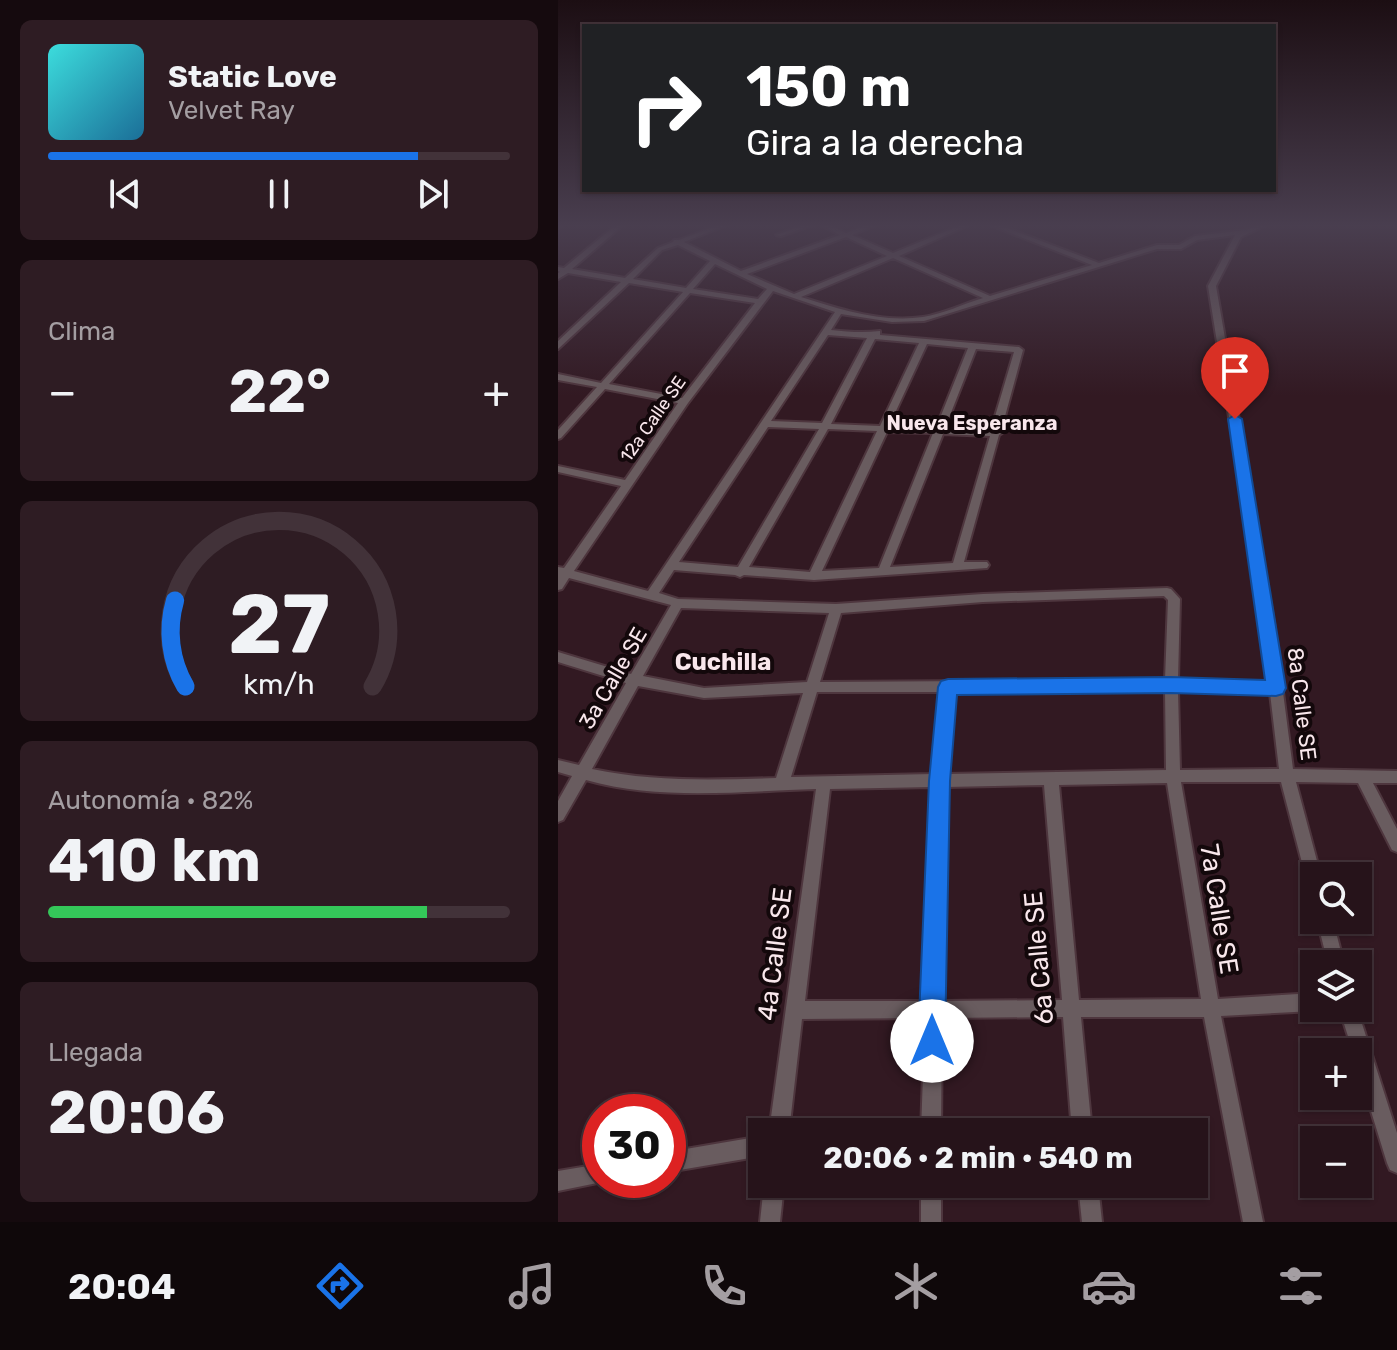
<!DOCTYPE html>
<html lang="es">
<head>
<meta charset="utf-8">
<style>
	:root { --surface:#26131a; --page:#2e1c23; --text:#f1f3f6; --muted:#a49ea2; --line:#423239; --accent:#1a73e8 }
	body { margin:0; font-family:Rubik,sans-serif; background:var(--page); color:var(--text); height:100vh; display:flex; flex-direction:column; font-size:30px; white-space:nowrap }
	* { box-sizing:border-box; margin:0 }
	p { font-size:26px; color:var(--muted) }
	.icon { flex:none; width:44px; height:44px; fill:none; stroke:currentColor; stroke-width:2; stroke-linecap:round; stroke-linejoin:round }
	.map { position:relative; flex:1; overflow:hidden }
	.sheet { display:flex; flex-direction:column; gap:20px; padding:20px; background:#150a0e; width:558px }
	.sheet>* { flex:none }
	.hud { position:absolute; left:24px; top:24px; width:694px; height:168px; border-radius:0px; box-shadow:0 2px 6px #0004,0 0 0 2px var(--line); background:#202124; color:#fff; overflow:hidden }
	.fabs { position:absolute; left:742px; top:862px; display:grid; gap:16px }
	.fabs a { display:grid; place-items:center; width:72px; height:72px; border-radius:0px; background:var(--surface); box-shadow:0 2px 6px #0004,0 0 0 2px var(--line); font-size:40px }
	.speed { position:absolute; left:24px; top:1094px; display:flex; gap:16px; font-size:40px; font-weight:700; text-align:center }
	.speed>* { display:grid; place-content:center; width:104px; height:104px; border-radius:50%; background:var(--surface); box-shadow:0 2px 6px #0004,0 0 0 2px var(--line); line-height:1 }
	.speed .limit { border:12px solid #d22; background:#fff; color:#111 }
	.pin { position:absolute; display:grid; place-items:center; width:68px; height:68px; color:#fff; margin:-82px -34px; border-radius:50% 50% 50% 0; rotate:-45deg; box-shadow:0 0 8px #0007 }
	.pin .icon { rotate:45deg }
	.me { position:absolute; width:88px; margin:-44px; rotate:0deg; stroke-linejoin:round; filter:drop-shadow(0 0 6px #0008) }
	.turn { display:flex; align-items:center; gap:28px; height:168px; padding:0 32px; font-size:36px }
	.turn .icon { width:104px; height:104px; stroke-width:2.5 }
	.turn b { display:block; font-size:56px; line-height:68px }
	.big { font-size:60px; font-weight:700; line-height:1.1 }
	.sheet .card { flex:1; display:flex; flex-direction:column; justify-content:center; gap:12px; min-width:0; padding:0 28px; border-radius:12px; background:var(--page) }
	.sheet .dial { align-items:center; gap:0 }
	.dial svg { height:208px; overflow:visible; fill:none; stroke:var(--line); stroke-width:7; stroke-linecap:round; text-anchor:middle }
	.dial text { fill:var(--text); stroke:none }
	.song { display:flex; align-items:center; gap:24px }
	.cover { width:96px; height:96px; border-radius:12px; background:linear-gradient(135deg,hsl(180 70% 55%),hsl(200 70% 35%)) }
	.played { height:8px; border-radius:4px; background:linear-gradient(90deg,var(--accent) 80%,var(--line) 80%) }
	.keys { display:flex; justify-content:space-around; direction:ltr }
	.heat { display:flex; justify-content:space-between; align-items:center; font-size:44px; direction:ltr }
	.charge { height:12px; border-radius:6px; background:linear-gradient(90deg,#34c759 82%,var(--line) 0) }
	.trip { position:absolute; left:190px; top:1118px; width:460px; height:80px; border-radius:0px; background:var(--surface); box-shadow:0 2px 6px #0004,0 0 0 2px var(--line); font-weight:700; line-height:80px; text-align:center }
	.menu { display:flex; height:128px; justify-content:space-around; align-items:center; background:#0f080a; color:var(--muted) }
	.menu .icon { width:56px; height:56px }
	.menu .selected { color:var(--accent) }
	.menu b { font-size:36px; color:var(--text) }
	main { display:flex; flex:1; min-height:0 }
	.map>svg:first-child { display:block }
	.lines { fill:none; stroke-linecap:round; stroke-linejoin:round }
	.street-casing { stroke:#4e363e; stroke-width:4 }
	.street { fill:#695c5f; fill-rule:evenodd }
	.route { fill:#1a73e8; stroke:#114b97; stroke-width:2 }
	.labels { text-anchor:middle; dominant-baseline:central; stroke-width:8; stroke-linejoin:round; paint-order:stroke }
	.far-street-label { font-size:18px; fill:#f9e7ec; stroke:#13080b }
	.far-neighbourhood-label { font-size:20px; font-weight:bold; fill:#f9e7ec; stroke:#13080b }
	.street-label { font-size:22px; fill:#f9e7ec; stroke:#13080b }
	.neighbourhood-label { font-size:24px; font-weight:bold; fill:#f9e7ec; stroke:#13080b }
	.near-street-label { font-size:26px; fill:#f9e7ec; stroke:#13080b }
</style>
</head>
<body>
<main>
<section class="sheet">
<div class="card">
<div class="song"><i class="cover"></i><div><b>Static Love</b><p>Velvet Ray</p></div></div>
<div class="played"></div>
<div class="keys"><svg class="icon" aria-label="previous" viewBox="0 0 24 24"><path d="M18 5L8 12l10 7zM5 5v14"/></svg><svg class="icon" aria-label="pause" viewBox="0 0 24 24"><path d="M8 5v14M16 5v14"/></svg><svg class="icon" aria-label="next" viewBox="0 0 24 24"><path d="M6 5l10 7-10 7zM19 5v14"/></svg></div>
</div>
<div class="card"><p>Clima</p>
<div class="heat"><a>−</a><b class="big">22°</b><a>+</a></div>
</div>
<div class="card dial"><svg viewBox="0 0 100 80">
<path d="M14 69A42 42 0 1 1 86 69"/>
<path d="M14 69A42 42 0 0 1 10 36" stroke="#1a73e8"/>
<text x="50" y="56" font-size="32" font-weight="700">27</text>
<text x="50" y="72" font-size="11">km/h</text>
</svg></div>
<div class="card"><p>Autonomía · 82%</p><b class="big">410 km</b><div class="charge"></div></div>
<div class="card"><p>Llegada</p><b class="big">20:06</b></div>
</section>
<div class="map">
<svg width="839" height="1222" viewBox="0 0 839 1222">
	<rect width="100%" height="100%" fill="#321922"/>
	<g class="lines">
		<g class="street-casing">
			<g id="street">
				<polygon points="0,225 5,225 0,228"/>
				<path d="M58,225H65L14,269L67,278L100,248L115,242L116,240H121L160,225H169L126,242L183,271L282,235L263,225H271L288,233L309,225H318L294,235L335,253L403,225H411L341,256L432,296L534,265L432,225H441L541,263L599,245H621L637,236L688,230L700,225H708L683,237L658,286L716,623L735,769L839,771V783H815L839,829V852L834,850L800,783L738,782L763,876H756V886L750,883L748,878L723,782H623L660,999L756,993V1008H762L756,1011L663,1016L705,1222H685L646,1017H523L534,1132H514L505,1017L384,1018L383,1132H363L367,1018L244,1019L231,1132H211L258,789C182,791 102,801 28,780L5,820L0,822V801L14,776L0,772V760L21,765L68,683L0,662V652L73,674L113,605L11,578L4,589L0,590V567L6,568L63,486L0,472V466L67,480L120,403L47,389L3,438L0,439V430L39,387L0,380V374L43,383L125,292L71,283L0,349V341L63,282L10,273L0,279V273L2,272L0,271V267L6,268ZM677,235L650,286L704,623L711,682L620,680L622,599L613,589L609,588L425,594L278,604L120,599L101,593L116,570L177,575L182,577L186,575L256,580L429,568L431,565L429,562H406L441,435L444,433L443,431L465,350L461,347L322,335V331C306,333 290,332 273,330L283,314L334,322L366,321L599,249H623L639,240ZM288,237L329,256L236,294L189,274ZM120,245L152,261L128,288L75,279L104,250ZM335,258L425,298C405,304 385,314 365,317C323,323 281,309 243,297ZM157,264L209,289L200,299L135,289ZM215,291L277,312L90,591L16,571L130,403ZM132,293L197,303L124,398L51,384ZM270,335L309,338L264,423L213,421ZM317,339L361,343L322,426L273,424ZM369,344L410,348L378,428L331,426ZM418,349L456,352L433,430L387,428ZM210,427L261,429L180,567L121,562ZM270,429L319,431L252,572L191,567ZM329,432L375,433L321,568L264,571ZM385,434L432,436L395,563L332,567ZM606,596L610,600L607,680L262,682L283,613L425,602ZM123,608L271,613L249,682L146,688L85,676ZM80,686L146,698L245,693L218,778C156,780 95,782 34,769ZM607,690L608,770L389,774L396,692ZM620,691L712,693L721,769L622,770ZM259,692H383L375,774L233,777ZM609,783L643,999L521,1000L501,785ZM486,785L504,1000L385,1001L388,787ZM374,787L367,1001H247L272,789Z"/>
				<polygon points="246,225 255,225 223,236 218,235"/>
				<polygon points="759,920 775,920 786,964 770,964"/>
				<polygon points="781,1008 799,1008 839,1133 839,1173 832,1170 829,1163 800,1069 800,1052 795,1052"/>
				<polygon points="204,1136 204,1156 110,1172 110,1152"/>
				<polygon points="42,1164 42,1180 49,1181 0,1191 0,1171"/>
				<polygon points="206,1184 226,1184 222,1222 202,1222"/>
				<rect x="363" y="1184" width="20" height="38"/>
				<polygon points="520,1184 540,1184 544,1222 524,1222"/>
			</g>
		</g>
		<use href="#street" class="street"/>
	</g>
	<linearGradient id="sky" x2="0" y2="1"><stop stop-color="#1c0e13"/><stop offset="0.57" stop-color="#493e4f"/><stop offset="1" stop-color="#493e4f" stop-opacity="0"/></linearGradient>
	<rect width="839" height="396" fill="url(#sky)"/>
	<polygon class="route" points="677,415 684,419 728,688 725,694 718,696 613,693 399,695 392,781 387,1041 383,1051 374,1055 364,1051 360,1041 371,781 380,687 383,681 390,679 613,677 707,680 670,419"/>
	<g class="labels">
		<g class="far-street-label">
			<text transform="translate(95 419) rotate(-55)">12a Calle SE</text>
		</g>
		<g class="far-neighbourhood-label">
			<text x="414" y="423">Nueva Esperanza</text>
		</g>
		<g class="street-label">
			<text transform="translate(55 678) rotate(-60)">3a Calle SE</text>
			<text transform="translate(744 704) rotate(83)">8a Calle SE</text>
		</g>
		<g class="neighbourhood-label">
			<text x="165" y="662">Cuchilla</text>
		</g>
		<g class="near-street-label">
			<text transform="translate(661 909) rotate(81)">7a Calle SE</text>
			<text transform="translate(217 954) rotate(-83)">4a Calle SE</text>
			<text transform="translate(481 958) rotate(-95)">6a Calle SE</text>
		</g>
	</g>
</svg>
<div class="fabs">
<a><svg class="icon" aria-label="search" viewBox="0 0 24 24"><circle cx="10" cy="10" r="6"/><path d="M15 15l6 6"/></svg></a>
<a><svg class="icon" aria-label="layers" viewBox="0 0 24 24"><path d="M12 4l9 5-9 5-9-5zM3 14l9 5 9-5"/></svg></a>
<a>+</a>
<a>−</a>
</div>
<div class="speed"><div class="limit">30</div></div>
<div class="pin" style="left:677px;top:419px;background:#d93025"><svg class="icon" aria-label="arrive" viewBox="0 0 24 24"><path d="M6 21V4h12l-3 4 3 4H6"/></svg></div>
<svg class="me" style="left:374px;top:1041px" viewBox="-20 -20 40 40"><circle r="19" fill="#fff"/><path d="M0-13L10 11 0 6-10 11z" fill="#1a73e8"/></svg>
<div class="trip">20:06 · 2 min · 540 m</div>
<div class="hud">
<div class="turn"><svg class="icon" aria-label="right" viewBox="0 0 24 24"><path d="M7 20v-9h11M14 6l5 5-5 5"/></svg><div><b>150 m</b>Gira a la derecha</div></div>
</div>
</div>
</main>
<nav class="menu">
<b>20:04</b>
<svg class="icon selected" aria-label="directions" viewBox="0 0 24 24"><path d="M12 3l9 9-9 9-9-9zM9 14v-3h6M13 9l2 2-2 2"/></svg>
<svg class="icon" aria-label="music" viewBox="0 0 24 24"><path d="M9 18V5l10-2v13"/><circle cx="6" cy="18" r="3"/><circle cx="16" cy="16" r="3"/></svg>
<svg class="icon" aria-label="phone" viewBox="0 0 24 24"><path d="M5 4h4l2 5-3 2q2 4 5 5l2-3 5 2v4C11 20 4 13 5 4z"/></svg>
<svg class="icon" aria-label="climate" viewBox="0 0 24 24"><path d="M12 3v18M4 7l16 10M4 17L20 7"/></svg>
<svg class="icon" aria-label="car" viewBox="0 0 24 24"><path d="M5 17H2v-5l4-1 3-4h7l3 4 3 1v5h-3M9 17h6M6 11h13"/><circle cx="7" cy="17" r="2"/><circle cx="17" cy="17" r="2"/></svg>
<svg class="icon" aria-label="filters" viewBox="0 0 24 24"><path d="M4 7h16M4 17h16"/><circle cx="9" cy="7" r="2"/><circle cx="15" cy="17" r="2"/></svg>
</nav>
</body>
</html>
